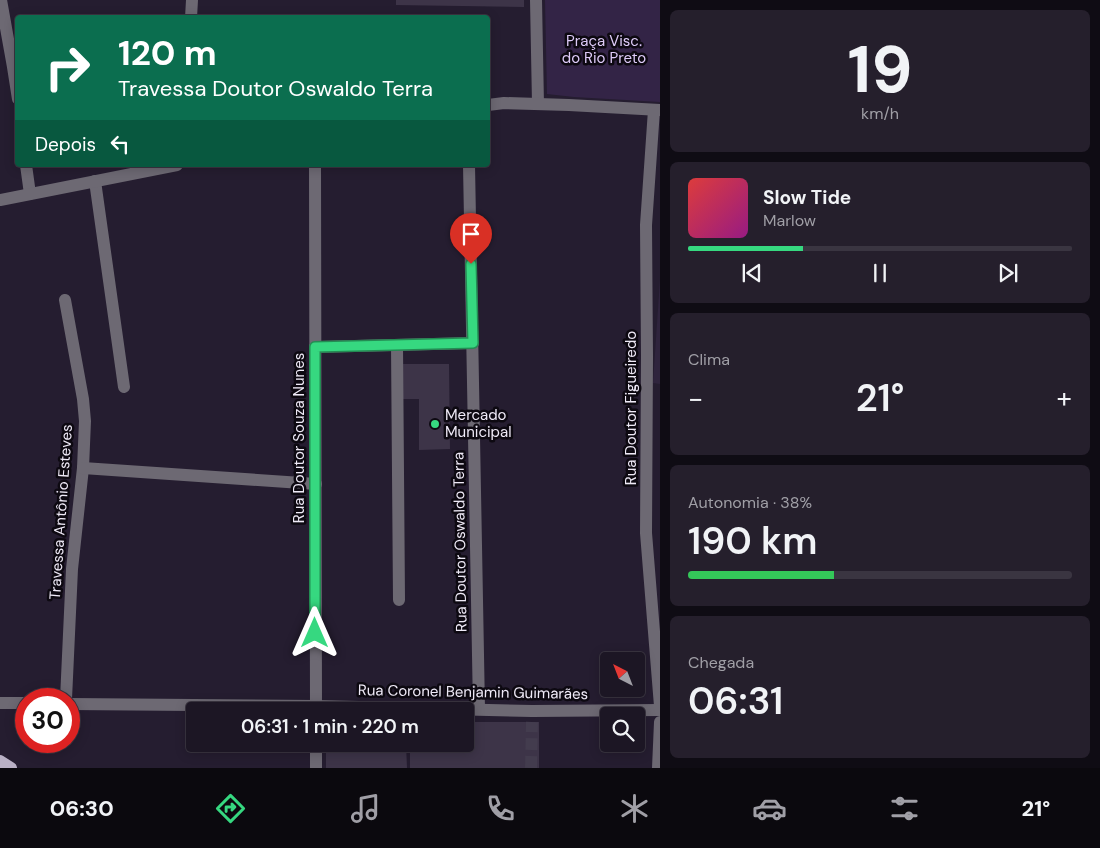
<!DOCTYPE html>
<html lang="pt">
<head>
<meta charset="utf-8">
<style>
	:root { --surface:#1c1624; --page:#251f2c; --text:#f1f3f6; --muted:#a09fa6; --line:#3a3541; --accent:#36d880 }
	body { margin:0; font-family:"DM Sans",sans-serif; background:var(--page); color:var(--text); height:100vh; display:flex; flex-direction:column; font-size:19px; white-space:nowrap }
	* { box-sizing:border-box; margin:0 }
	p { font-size:16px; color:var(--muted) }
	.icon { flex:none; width:28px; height:28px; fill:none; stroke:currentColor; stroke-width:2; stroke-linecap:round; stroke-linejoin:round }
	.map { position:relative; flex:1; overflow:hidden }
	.side { display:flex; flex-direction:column; gap:10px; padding:10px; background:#0f0c14; width:440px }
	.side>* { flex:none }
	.guide { position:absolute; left:15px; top:15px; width:475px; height:152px; border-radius:5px; box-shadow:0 2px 12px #0003,0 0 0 1px var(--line); background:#0b6e4f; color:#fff; overflow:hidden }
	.needle { width:32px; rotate:318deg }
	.tools { position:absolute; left:600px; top:652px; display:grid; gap:10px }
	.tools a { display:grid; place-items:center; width:45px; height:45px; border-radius:5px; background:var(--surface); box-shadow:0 2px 12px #0003,0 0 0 1px var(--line); font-size:25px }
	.speed { position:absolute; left:15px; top:688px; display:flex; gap:10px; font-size:25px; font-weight:700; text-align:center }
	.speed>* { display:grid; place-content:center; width:65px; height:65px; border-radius:50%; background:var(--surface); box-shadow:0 2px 12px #0003,0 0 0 1px var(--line); line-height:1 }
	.speed .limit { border:8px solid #d22; background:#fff; color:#111 }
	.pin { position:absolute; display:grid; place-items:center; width:42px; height:42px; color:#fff; margin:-51px -21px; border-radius:50% 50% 50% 0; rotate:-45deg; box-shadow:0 0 5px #0007 }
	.pin .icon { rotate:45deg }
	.me { position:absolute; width:55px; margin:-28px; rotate:0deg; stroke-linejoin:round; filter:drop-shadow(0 0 4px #0008) }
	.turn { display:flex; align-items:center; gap:18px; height:105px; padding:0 20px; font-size:22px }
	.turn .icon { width:65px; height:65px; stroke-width:2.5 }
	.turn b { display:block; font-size:35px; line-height:42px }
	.then { display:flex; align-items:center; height:48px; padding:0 20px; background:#0003; gap:10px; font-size:19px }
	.big { font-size:38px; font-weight:600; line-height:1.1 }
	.side .card { flex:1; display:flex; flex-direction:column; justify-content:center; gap:8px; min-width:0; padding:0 18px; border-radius:8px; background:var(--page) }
	.side .dial { align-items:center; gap:0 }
	.dial b { font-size:65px; line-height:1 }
	.song { display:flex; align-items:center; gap:15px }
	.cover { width:60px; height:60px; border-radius:8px; background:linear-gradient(135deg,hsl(0 70% 55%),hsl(310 70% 35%)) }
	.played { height:5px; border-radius:2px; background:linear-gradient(90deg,var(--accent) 30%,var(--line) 30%) }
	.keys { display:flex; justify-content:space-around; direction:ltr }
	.heat { display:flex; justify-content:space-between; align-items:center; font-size:28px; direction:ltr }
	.charge { height:8px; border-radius:4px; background:linear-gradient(90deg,#34c759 38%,var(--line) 0) }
	.trip { position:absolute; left:186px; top:702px; width:288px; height:50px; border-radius:5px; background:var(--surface); box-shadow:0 2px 12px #0003,0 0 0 1px var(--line); font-weight:600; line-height:50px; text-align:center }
	.tabs { display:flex; height:80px; justify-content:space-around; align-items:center; background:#0b090e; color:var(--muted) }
	.tabs .icon { width:35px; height:35px }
	.tabs .active { color:var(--accent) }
	.tabs b { font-size:22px; color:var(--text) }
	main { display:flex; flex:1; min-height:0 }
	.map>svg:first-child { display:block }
	.built { fill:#2f243d }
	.green { fill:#332446 }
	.building { fill:#3d3448 }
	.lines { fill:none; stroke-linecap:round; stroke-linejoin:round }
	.minor-tunnel { stroke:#433c4e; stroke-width:12; stroke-dasharray:12 6; stroke-linecap:butt }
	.minor { stroke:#6d6973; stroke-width:12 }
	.major { stroke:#b9b0c5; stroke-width:12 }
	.route-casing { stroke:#238c53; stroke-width:12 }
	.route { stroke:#36d880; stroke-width:9 }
	.poi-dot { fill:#36d880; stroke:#0d0911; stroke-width:2 }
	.labels { text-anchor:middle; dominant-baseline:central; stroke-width:5; stroke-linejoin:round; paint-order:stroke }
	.park-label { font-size:15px; fill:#decbf8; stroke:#0d0911 }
	.street-label { font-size:15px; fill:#efeaf7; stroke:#0d0911 }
	.poi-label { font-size:15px; fill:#efeaf7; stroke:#0d0911; text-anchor:start }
</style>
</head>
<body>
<main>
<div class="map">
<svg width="660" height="768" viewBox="0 0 660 768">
	<rect width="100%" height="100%" fill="#251d30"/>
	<polygon class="built" points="660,279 660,384 653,383"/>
	<polygon class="green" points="545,0 660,0 660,102 574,97 547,94"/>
	<g class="building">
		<polygon points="396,0 524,0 524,7 396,5"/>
		<polygon points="401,364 449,364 450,449 419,450 419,399 402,399"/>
		<polygon points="465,722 539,722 539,768 410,768 410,744 465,744"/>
		<polygon points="326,744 406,744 407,768 326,768"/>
	</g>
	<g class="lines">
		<polyline class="minor-tunnel" points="531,768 532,722"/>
		<g class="minor">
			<polyline points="1,0 13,67 18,99"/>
			<polyline points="536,0 538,104"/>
			<polyline points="191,18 192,0"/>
			<polyline points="488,105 504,103 569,105 660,110"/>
			<polyline points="654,110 646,225 647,356 646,533 660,706"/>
			<polyline points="26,165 30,194"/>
			<polyline points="315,165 316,711"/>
			<polyline points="469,165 479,709"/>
			<polyline points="95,181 124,387"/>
			<polyline points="0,200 177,165"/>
			<polyline points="65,300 83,399 85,421 83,468 72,569 66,699"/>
			<polyline points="397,345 399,600"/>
			<polyline points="315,347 473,343"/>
			<polyline points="83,468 316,484"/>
			<polyline points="0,703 26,703"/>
			<polyline points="69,704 316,706 532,711 660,710"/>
			<polyline points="316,768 316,744"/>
			<polyline points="658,768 660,722"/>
		</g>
		<polyline class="major" points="0,761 11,768"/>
	</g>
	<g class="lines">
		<g class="route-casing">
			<polyline id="route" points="315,633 315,347 473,343 471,264"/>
		</g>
		<use href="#route" class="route"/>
	</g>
	<circle class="poi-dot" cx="435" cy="424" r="5"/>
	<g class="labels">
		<g class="park-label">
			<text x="604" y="41">Praça Visc.<tspan x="604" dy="17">do Rio Preto</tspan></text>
		</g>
		<g class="street-label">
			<text transform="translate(631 408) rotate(-90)">Rua Doutor Figueiredo</text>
			<text transform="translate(299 438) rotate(-90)">Rua Doutor Souza Nunes</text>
			<text transform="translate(61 512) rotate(-86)">Travessa Antônio Esteves</text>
			<text transform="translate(460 542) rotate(-91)">Rua Doutor Oswaldo Terra</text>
			<text transform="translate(473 692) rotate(1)">Rua Coronel Benjamin Guimarães</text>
		</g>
		<g class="poi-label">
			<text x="445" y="415">Mercado<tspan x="445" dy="17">Municipal</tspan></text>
		</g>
	</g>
</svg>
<div class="tools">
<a><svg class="needle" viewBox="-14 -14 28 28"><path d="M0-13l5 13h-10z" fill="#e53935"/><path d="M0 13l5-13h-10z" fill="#a09fa6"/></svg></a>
<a><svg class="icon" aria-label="search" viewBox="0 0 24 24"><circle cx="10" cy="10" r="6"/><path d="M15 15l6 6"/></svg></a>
</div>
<div class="speed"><div class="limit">30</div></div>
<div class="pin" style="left:471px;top:264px;background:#d93025"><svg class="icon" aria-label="arrive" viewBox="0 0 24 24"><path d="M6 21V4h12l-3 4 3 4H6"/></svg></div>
<svg class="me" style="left:315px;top:633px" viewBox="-20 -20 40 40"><path d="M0-17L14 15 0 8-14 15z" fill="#36d880" stroke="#fff" stroke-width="4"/></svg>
<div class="trip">06:31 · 1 min · 220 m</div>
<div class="guide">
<div class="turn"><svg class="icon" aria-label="right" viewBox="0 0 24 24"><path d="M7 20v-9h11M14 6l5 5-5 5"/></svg><div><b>120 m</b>Travessa Doutor Oswaldo Terra</div></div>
<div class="then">Depois<svg class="icon" aria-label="left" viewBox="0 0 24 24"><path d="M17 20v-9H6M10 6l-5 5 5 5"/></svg></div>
</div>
</div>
<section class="side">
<div class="card dial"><b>19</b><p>km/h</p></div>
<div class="card">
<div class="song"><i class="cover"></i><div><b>Slow Tide</b><p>Marlow</p></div></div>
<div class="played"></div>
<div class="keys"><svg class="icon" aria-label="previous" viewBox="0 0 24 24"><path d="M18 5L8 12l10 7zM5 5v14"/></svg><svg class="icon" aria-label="pause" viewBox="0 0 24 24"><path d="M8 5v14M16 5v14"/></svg><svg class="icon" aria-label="next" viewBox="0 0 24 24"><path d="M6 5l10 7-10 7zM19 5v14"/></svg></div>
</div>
<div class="card"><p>Clima</p>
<div class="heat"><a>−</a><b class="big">21°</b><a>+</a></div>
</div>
<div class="card"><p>Autonomia · 38%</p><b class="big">190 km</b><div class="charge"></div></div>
<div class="card"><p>Chegada</p><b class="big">06:31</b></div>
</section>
</main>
<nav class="tabs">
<b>06:30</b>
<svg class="icon active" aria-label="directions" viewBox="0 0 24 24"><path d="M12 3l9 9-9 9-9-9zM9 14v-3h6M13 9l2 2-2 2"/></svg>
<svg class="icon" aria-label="music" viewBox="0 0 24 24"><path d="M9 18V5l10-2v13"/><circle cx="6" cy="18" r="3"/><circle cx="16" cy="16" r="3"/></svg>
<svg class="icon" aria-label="phone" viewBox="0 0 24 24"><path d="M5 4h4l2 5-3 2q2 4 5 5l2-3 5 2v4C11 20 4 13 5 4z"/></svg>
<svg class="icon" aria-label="climate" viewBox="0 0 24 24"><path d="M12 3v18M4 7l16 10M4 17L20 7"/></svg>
<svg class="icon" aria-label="car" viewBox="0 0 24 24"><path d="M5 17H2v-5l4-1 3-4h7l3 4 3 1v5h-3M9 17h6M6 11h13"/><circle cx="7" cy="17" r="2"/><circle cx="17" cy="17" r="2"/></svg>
<svg class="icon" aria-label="filters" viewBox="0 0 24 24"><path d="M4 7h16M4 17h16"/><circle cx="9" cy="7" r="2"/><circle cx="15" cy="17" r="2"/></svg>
<b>21°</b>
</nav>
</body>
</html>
